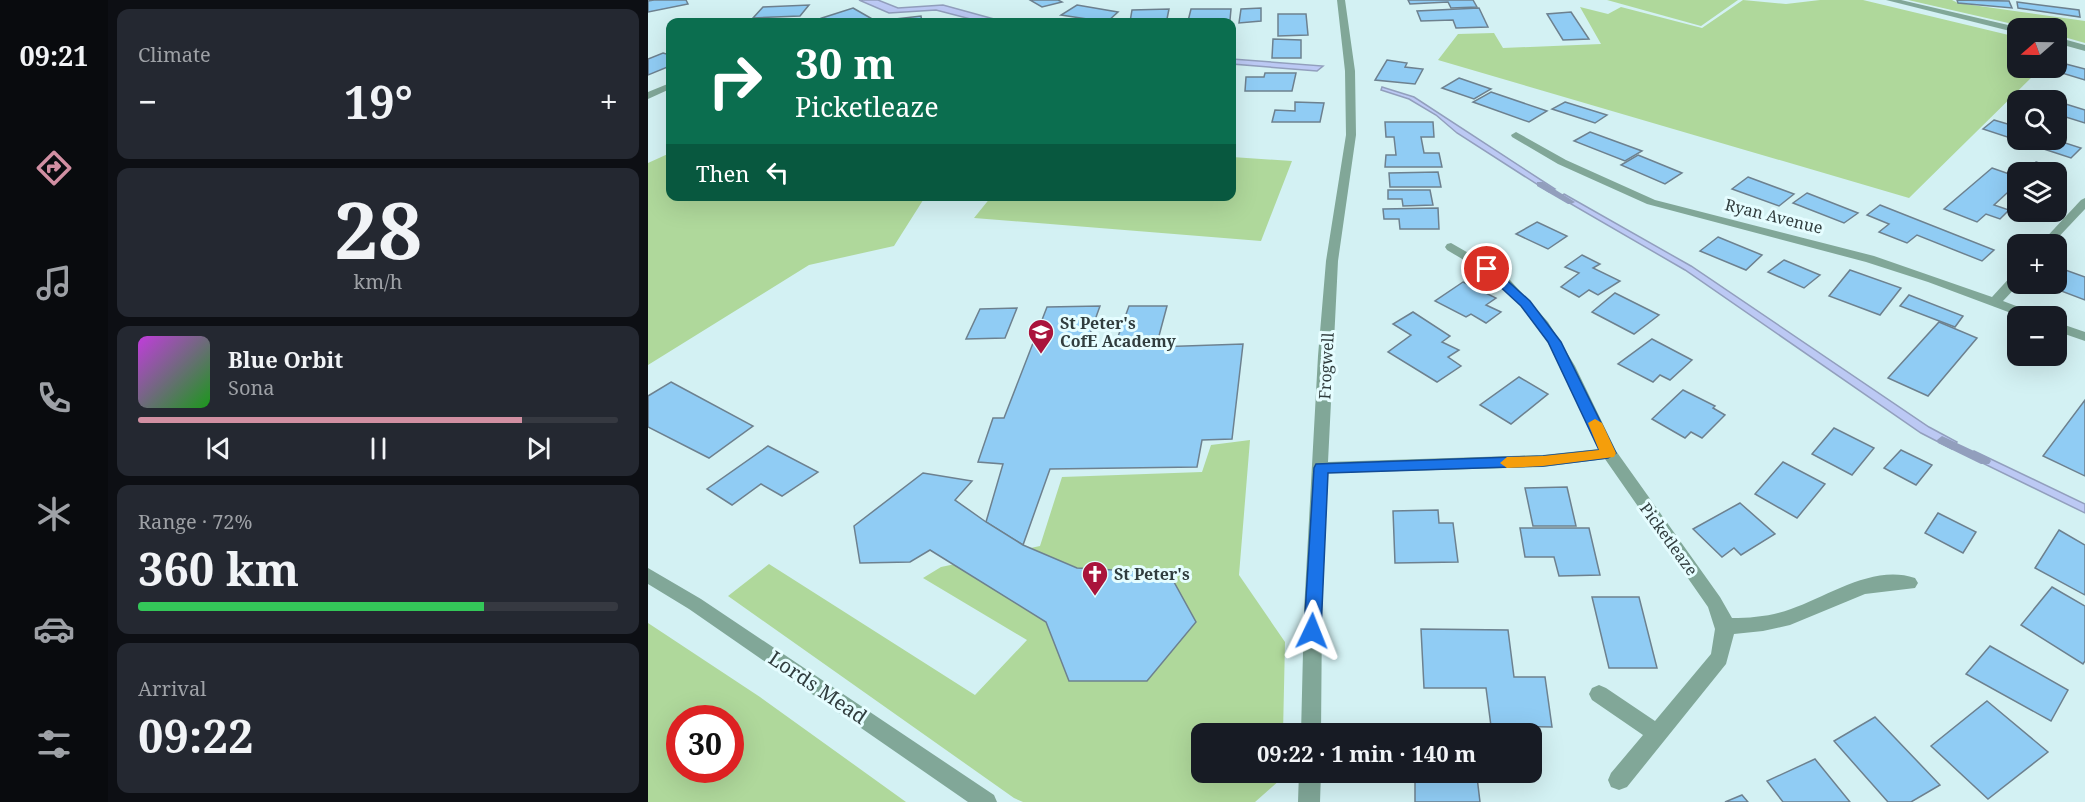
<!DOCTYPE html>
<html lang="en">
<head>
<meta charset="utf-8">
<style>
	:root { --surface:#171b24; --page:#242831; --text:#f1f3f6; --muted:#9ea1a6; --line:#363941; --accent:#d18fa2 }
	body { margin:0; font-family:"Noto Serif",serif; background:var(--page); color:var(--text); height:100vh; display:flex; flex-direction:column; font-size:22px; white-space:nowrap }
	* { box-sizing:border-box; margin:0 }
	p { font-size:20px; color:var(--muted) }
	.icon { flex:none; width:33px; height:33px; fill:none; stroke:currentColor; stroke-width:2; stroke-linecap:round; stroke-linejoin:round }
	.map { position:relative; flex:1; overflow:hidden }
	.drawer { display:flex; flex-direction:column; gap:9px; padding:9px; background:#0d0f14; width:540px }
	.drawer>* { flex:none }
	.banner { position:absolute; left:18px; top:18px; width:570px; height:183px; border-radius:12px; box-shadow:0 6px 24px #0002; background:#0b6e4f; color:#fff; overflow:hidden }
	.needle { width:39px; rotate:250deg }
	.buttons { position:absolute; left:1359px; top:18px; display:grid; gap:12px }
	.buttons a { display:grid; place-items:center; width:60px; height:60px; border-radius:12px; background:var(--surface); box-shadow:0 6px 24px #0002; font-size:30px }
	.speed { position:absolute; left:18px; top:705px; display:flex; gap:12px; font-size:30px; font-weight:700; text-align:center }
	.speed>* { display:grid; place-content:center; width:78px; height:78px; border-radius:50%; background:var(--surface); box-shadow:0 6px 24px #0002; line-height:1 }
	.speed .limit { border:9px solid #d22; background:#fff; color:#111 }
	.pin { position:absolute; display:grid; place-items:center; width:51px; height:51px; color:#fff; margin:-26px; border:3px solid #fff; border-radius:50%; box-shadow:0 2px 6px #0007 }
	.me { position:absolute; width:66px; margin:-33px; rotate:2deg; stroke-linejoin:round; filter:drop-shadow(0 0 4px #0008) }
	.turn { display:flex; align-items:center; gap:21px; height:126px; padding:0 30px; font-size:27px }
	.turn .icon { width:78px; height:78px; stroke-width:2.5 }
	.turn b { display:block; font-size:42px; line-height:51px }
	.then { display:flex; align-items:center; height:57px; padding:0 30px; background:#0003; gap:12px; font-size:22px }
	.big { font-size:45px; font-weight:700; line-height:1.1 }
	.drawer .tile { flex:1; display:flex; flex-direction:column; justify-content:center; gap:9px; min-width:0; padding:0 21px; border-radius:12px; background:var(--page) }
	.drawer .dial { align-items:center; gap:0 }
	.dial b { font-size:78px; line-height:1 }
	.song { display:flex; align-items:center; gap:18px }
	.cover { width:72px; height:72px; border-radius:9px; background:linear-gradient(135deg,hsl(290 70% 55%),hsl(120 70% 35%)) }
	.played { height:6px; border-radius:3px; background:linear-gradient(90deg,var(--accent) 80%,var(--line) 80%) }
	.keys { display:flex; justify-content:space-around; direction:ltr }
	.heat { display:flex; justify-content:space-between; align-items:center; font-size:33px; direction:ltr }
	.charge { height:9px; border-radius:4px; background:linear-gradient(90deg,#34c759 72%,var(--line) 0) }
	.trip { position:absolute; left:543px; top:723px; width:351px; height:60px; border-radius:12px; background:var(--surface); box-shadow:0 6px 24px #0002; font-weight:700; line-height:60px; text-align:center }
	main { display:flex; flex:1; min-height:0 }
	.dock { display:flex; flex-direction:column; width:108px; justify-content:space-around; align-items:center; background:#090b0e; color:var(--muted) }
	.dock .icon { width:42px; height:42px }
	.dock .on { color:var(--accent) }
	.dock b { font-size:27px; color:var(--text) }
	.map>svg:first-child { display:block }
	.green { fill:#afd89b; fill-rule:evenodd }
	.water { fill:#bcc9f4; stroke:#929fbd; stroke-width:1.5 }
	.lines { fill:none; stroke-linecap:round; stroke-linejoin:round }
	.stream { fill:#929fbd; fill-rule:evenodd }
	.building { fill:#90ccf4; stroke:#6d818f; stroke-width:1.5 }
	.minor { fill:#81a798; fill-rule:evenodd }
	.route { fill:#1a73e8; stroke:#114b97; stroke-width:1.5 }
	.slow { fill:#f59e0b }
	.labels { text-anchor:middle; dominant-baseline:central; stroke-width:6; stroke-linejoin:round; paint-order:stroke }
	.street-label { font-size:16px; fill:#313d3e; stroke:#e5fdff }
	.poi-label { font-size:16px; font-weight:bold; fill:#313d3e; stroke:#e5fdff; text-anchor:start }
	.near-street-label { font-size:20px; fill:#313d3e; stroke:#e5fdff }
</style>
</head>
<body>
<main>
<nav class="dock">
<b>09:21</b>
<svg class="icon on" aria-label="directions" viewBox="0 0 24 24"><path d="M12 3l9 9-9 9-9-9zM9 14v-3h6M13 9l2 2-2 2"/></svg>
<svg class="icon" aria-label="music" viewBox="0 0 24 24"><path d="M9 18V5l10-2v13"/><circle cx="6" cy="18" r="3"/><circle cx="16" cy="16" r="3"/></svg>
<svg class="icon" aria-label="phone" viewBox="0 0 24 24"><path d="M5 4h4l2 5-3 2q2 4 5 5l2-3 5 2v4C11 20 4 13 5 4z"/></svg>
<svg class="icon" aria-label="climate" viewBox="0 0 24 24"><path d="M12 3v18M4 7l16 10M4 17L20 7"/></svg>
<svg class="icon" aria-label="car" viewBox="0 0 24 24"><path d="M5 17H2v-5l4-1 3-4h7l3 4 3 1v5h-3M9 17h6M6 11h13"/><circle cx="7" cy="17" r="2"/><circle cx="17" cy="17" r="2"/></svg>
<svg class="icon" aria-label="filters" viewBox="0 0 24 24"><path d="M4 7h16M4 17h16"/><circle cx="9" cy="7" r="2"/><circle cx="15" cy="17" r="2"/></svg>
</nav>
<section class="drawer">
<div class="tile"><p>Climate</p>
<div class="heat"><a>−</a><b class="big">19°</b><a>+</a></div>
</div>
<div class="tile dial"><b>28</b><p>km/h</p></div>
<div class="tile">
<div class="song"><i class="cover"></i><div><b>Blue Orbit</b><p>Sona</p></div></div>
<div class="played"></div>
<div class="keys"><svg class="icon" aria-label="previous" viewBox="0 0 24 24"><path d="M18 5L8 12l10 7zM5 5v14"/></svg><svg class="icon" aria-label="pause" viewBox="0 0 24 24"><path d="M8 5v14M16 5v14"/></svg><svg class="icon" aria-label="next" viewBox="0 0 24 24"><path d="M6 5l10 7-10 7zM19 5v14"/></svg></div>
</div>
<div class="tile"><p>Range · 72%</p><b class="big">360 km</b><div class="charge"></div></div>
<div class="tile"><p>Arrival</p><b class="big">09:22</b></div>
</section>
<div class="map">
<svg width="1437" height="802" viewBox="0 0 1437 802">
	<rect width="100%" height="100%" fill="#d3f1f3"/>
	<g class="green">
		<polygon points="959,0 1090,0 1053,26"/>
		<polygon points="1095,0 1138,4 1172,0 1215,0 1369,37 1370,68 1393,68 1261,198 790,60 810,34 846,33 855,48 953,44 932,7 960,14 973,7 1054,28"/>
		<polygon points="1260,0 1304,0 1310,3 1437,21 1437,43 1409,35 1408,28 1382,28"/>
		<polygon points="22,153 22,196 277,197 246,246 161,265 0,365 0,163"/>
		<polygon points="584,157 644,161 613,241 326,218 343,197 584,196"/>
		<polygon points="602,440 591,575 637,642 635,733 554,734 554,772 634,773 633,779 607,802 375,802 366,798 80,596 121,564 327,695 379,640 275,578 293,567 392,546 414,477 554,472 563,445"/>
		<path d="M0,623L112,697L258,802H0ZM82,718V770H32V718Z"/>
	</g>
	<g class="water">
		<polygon points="211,0 230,0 250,8 295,5 357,22 334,22 288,10 241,13"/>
		<polygon points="584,59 675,66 669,71 584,64"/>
		<polygon points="734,87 766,97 907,189 901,192 809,133 788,115 761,99 733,90"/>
		<polygon points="916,194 1043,266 1281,427 1309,442 1304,449 1273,433 1037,270 911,197"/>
		<polygon points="1326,451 1437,504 1437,513 1322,457"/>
	</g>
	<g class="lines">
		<g class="stream">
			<polygon points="889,182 895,182 927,202 923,204 920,204 889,186"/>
			<polygon points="1294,436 1341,458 1343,461 1341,464 1333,464 1290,443 1289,440"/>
		</g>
	</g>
	<g class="building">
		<polygon points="6,0 38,0 40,4 0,12 0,1"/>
		<polygon points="382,0 410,0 414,2 394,7"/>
		<polygon points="760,0 825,0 829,7 803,8 800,2 762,4"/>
		<polygon points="1309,0 1361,1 1364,8 1310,3"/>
		<polygon points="1369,2 1431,10 1432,17 1370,8"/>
		<polygon points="161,5 152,16 105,18 115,7"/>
		<polygon points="429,5 470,12 459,22 413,15"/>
		<polygon points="205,8 226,20 217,22 182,22 174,18"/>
		<polygon points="613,8 613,21 591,23 593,9"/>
		<polygon points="831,8 840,27 808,28 805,20 773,21 769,11"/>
		<polygon points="521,9 519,19 482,22 484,10"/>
		<polygon points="543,9 583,9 582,20 540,21"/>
		<polygon points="923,12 941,39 915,40 899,14"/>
		<polygon points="630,14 658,14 660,35 630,36"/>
		<polygon points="273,16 274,22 249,22 248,19"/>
		<polygon points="46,19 77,19 73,22 43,22"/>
		<polygon points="625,39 653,40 653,58 624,58"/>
		<polygon points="15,53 22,55 22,66 0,75 0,59"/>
		<polygon points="739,60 759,63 757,67 775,69 767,84 727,80"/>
		<polygon points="1414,63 1437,69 1437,80 1404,70"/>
		<polygon points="617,73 648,73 644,91 597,91 598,77 616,77"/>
		<polygon points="811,78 843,89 826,99 794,88"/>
		<polygon points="843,92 899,111 881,122 825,102"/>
		<polygon points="1386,94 1406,100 1378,100"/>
		<polygon points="1408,101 1437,110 1437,123 1408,114"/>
		<polygon points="647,102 676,103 672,122 624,122 627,110 647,111"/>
		<polygon points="917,102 959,115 947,123 904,109"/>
		<polygon points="1346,120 1370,127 1370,140 1408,140 1433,148 1423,158 1335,129"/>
		<polygon points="737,122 785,122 786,137 773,137 776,153 791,153 794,167 737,167 738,155 748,155 746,137 738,137"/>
		<polygon points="942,132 994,151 977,161 926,141"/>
		<polygon points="990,155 1034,173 1017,184 973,165"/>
		<polygon points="1388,162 1413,170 1408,174 1375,172"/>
		<polygon points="1344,168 1370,177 1370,197 1359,193 1346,205 1361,210 1352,219 1338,214 1329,222 1296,209"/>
		<polygon points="790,172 793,187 742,187 741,173"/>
		<polygon points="1100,177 1146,194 1131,206 1084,189"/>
		<polygon points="740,190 782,190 785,205 755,206 754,199 740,199"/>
		<polygon points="1159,193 1210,213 1196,223 1145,203"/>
		<polygon points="1232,205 1346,250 1334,261 1269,235 1259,243 1231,232 1241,224 1219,215"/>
		<polygon points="790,208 791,229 752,229 751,219 736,219 735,209"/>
		<polygon points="889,222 919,236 900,249 868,234"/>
		<polygon points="1070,237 1114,255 1098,270 1052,251"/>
		<polygon points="934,255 952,264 945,268 972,281 950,295 941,290 931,297 913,287 931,273 917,267"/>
		<polygon points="1136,260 1172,275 1156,288 1120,272"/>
		<polygon points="1409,267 1437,277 1437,300 1395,284 1408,284"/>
		<polygon points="1202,270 1253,288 1232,315 1181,296"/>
		<polygon points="815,282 848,298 838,305 853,312 838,323 823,314 818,317 787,301"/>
		<polygon points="967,293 1011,315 986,334 944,312"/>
		<polygon points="1261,295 1315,316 1307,327 1252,306"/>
		<polygon points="452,306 438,345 467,345 481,306 519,306 508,347 595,344 584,439 554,440 549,467 402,469 375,545 338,522 355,464 330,462 345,418 356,418 399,307"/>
		<polygon points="369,308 357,338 318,339 332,309"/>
		<polygon points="765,312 802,336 794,342 811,350 800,357 813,366 789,382 740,352 763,335 745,324"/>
		<polygon points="1291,322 1329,338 1280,396 1240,378"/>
		<polygon points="1004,339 1044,360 1022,380 1012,375 1005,382 970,364"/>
		<polygon points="871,377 900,394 863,424 832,405"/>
		<polygon points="23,382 105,426 61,458 0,427 0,396"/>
		<polygon points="1035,390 1067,406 1065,408 1077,415 1054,438 1043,432 1037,438 1004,419"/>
		<polygon points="1437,400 1437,476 1395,456"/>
		<polygon points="1186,428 1226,448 1204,475 1164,454"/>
		<polygon points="120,446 170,472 134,496 113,484 84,505 59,489"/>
		<polygon points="1253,450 1284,465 1268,485 1236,468"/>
		<polygon points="1135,462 1177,484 1149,518 1107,494"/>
		<polygon points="275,473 324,481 307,500 338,522 375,545 429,568 521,573 548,622 499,681 421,681 398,622 282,550 262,562 212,563 206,526"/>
		<polygon points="919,487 928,526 885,526 877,488"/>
		<polygon points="1092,503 1127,534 1093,555 1086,548 1074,557 1045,529"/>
		<polygon points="790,510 791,523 805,523 810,562 747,563 745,511"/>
		<polygon points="1290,513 1328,532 1315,553 1277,533"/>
		<polygon points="872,528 941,528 952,575 911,576 906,557 877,557"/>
		<polygon points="1411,530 1437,545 1437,595 1387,568"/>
		<polygon points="1404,587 1437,606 1437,661 1435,664 1373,625"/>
		<polygon points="944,597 991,597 1009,668 961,668"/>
		<polygon points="773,629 860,630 866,677 897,677 904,727 843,726 838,688 776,688"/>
		<polygon points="1342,646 1420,690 1403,721 1318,674"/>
		<polygon points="1339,701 1400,752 1340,799 1283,746"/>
		<polygon points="1227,717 1292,785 1263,802 1240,802 1186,741"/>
		<polygon points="1167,759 1202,802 1135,802 1119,781"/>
		<polygon points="767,774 829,777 832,802 767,802"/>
		<polygon points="1094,795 1100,802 1077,802"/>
	</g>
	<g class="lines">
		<g class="minor">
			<path d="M689,0H697L707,71L708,135L690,261L680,462L895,455L951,449C926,393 904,334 859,291C841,274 819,262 799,250L797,247L799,244L803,243L831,259L862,280L900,322L927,366L968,451L1072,597L1084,618C1104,618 1124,616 1143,609C1181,596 1225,564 1267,578L1270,583L1267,588L1217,594L1142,625L1115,631L1086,634L1078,664L979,787L971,790L963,787L960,780L963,773L995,735L944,700L941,694L944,688L951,685L958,688L1007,721L1063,654L1067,629L1060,607L957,459L895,467L680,473L674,611L673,734H653L656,611L670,356L678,261L698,135L697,71Z"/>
			<polygon points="1238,0 1253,0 1373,28 1370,28 1370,33"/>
			<polygon points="1408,37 1437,45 1437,51 1408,43"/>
			<polygon points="22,83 22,89 0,99 0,92"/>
			<polygon points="868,132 918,160 1007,200 1226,256 1344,297 1365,274 1370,273 1371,284 1355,301 1387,313 1389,316 1371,316 1280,282 1218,262 999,204 910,164 864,137 863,135"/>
			<polygon points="1437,198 1437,209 1404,244 1392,244 1433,200"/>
			<polygon points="1408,322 1437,332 1437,341 1408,331"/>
			<polygon points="0,568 53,599 346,795 349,802 320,802 41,609 0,584"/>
			<polygon points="651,772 673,772 672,802 650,802"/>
		</g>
	</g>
	<polygon class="route" points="839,265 843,266 882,301 913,342 968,453 960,458 895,466 680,473 673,631 671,636 664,638 658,636 656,631 666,468 668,464 895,456 951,450 900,342 873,306 835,271 835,266"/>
	<polygon class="slow" points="947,419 954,423 968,453 966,457 895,466 859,468 852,463 859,457 895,456 951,450 940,423"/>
	<defs>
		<g id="school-pin" transform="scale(1.35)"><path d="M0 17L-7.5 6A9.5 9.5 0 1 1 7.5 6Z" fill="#aa143c" stroke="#e5fdff"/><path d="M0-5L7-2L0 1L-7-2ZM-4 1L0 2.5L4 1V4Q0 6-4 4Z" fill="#fff"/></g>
		<g id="church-pin" transform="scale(1.35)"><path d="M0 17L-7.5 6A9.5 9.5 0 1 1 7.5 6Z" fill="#aa143c" stroke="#e5fdff"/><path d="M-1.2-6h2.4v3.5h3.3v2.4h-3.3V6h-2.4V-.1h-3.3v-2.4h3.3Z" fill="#fff"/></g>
	</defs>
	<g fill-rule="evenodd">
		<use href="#school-pin" x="393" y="332"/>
		<use href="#church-pin" x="447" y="574"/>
	</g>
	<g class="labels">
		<g class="street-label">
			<text transform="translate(1126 216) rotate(14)">Ryan Avenue</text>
			<text transform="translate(678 366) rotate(-87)">Frogwell</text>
			<text transform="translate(1021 539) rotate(54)">Picketleaze</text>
		</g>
		<g class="poi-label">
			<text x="412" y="323">St Peter's<tspan x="412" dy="18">CofE Academy</tspan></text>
			<text x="466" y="574">St Peter's</text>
		</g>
		<g class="near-street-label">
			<text transform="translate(170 687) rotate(34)">Lords Mead</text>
		</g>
	</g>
</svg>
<div class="buttons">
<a><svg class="needle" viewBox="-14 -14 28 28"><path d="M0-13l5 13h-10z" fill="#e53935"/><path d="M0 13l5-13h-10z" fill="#9ea1a6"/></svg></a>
<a><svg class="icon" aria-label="search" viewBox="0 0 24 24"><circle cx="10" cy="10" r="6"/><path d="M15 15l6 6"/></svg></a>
<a><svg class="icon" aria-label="layers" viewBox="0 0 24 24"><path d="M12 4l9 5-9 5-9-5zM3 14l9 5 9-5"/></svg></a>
<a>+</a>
<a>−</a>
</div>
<div class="speed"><div class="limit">30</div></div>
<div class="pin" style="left:839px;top:269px;background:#d93025"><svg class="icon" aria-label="arrive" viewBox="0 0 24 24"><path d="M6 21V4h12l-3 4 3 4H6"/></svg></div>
<svg class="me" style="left:664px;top:631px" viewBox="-20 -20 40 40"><path d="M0-17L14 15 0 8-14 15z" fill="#1a73e8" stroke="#fff" stroke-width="4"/></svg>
<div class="trip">09:22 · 1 min · 140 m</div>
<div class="banner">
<div class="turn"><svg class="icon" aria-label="right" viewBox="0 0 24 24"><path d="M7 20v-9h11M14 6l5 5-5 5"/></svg><div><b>30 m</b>Picketleaze</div></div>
<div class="then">Then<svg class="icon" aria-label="left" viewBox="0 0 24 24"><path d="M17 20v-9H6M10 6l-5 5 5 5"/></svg></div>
</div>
</div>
</main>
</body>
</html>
